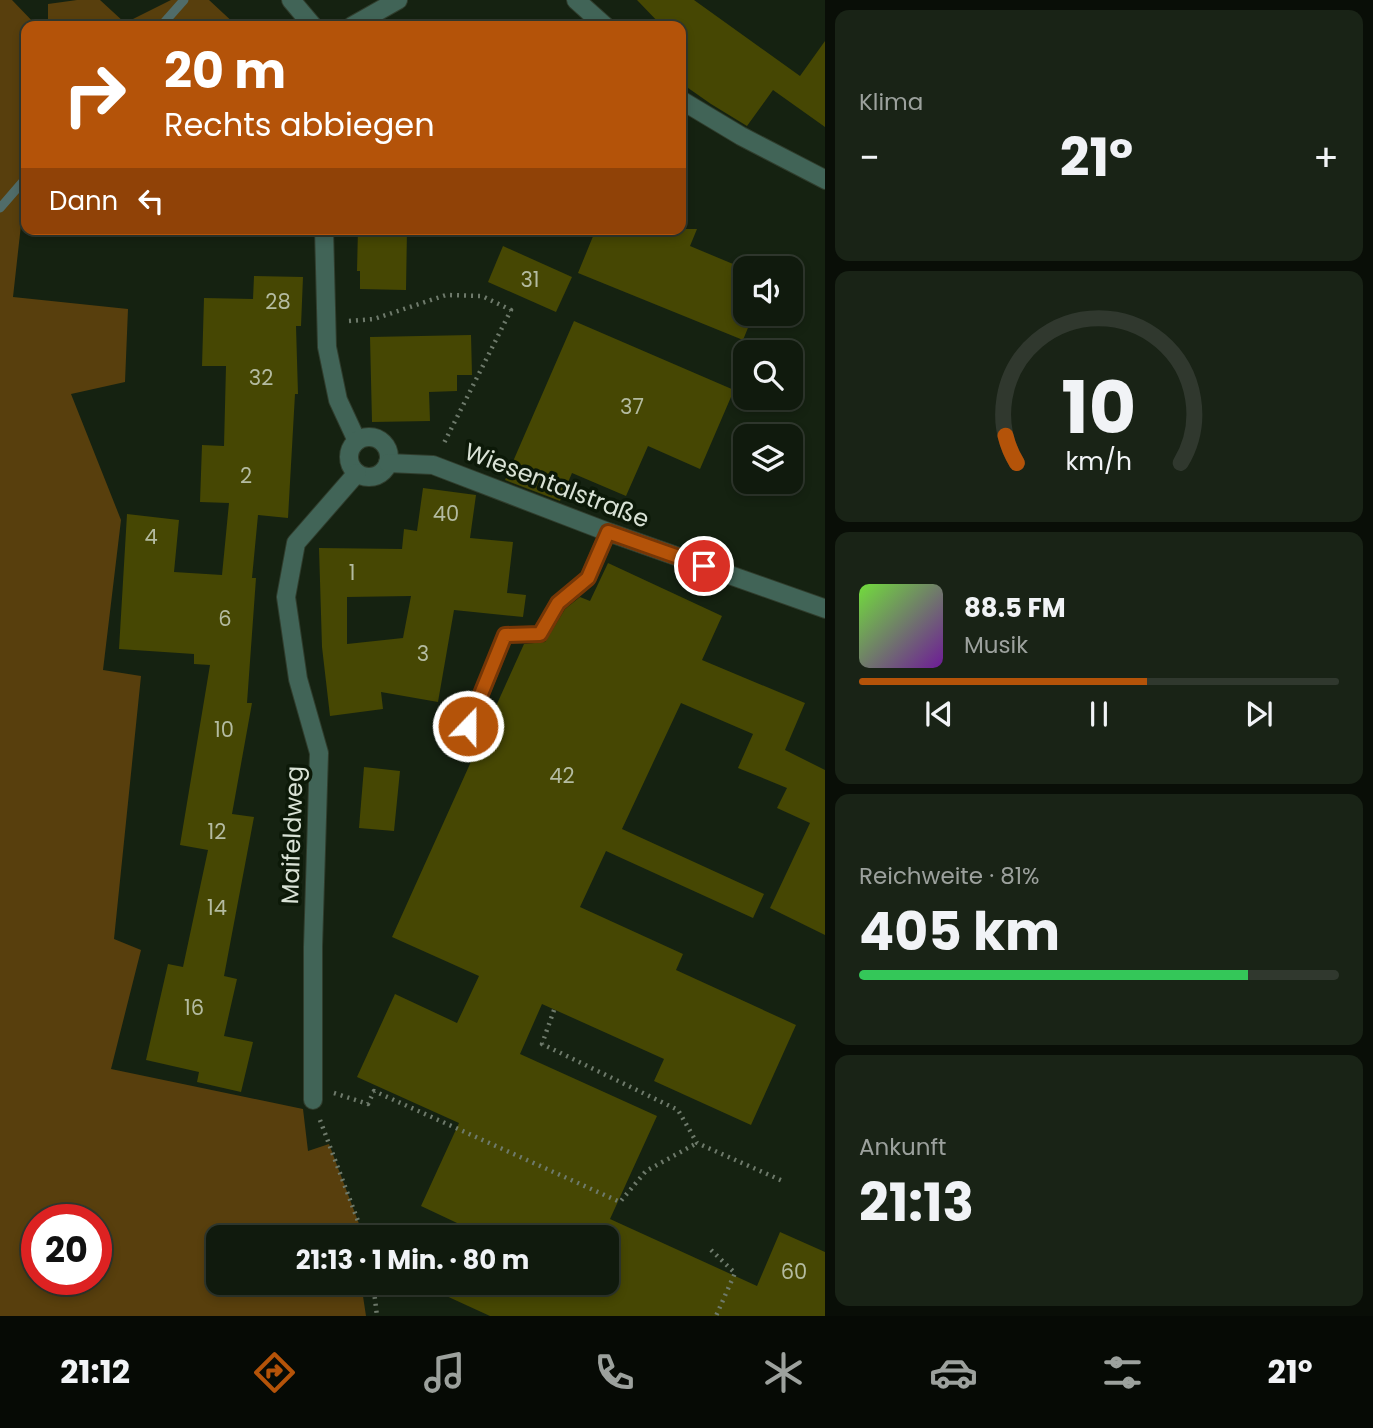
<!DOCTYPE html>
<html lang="de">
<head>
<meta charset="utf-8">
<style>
	:root { --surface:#101a0d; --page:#192316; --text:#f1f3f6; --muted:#9ca19d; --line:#30382e; --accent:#b45309 }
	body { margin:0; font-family:Poppins,sans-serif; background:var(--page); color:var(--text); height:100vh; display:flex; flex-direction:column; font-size:26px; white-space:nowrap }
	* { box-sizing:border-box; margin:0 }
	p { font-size:23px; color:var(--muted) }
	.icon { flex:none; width:38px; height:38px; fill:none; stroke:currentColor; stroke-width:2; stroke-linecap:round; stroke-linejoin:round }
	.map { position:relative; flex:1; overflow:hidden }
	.side { display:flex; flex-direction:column; gap:10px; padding:10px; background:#090e07; width:548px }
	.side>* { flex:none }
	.top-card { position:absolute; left:21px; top:21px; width:665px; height:214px; border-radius:14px; box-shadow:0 4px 10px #0003,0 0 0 2px var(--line); background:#b45309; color:#fff; overflow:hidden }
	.tools { position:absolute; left:733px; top:256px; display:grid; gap:14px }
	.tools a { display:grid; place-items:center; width:70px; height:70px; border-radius:14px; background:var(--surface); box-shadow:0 4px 10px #0003,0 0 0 2px var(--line); font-size:35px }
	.speed { position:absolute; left:21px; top:1204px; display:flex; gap:14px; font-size:35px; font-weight:700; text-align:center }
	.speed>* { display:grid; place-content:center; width:91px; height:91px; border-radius:50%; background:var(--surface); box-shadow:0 4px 10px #0003,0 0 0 2px var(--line); line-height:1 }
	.speed .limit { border:10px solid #d22; background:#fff; color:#111 }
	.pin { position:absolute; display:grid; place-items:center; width:60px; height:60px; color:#fff; margin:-30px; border:4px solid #fff; border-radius:50%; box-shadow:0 2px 7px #0007 }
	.me { position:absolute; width:77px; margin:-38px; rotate:22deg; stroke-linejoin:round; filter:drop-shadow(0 0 5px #0008) }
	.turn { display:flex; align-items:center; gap:24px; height:147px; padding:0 28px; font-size:32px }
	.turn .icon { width:91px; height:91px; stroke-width:2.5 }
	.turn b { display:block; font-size:49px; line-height:60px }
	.then { display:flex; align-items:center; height:66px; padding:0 28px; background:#0003; gap:14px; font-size:26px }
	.big { font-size:52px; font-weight:700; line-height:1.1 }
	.side .tile { flex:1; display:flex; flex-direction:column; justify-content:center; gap:10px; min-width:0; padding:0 24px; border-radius:14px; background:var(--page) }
	.side .dial { align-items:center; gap:0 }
	.dial svg { height:182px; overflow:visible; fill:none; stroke:var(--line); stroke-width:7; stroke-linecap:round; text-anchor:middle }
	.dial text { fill:var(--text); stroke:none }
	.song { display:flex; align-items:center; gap:21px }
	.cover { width:84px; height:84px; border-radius:10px; background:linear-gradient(135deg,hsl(100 70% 55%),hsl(280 70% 35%)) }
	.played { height:7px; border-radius:4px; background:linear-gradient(90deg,var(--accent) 60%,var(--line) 60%) }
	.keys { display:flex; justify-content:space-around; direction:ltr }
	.heat { display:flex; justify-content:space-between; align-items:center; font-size:38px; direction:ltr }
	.charge { height:10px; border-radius:5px; background:linear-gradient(90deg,#34c759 81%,var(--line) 0) }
	.trip { position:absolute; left:206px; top:1225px; width:413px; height:70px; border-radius:14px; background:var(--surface); box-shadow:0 4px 10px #0003,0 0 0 2px var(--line); font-weight:700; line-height:70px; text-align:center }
	.dock { display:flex; height:112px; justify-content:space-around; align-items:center; background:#060a05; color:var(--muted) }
	.dock .icon { width:49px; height:49px }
	.dock .active { color:var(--accent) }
	.dock b { font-size:32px; color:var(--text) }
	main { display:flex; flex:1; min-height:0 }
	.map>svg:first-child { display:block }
	.green { fill:#583f0d; fill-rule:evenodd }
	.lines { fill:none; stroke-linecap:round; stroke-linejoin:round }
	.stream { stroke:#506c69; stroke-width:9 }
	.building { fill:#464703; fill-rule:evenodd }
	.lane-casing { stroke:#303d2d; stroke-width:17 }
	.street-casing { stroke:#303d2d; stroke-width:20 }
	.path { stroke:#6e7a6b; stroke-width:4.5; stroke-dasharray:2 5; stroke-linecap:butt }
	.lane { stroke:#416457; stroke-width:14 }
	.street { stroke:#416457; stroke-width:18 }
	.route-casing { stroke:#753606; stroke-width:18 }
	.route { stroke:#b45309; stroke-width:12 }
	.labels { text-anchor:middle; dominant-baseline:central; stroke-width:7; stroke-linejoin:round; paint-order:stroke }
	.number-label { font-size:21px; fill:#b4bba1 }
	.street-label { font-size:24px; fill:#d9e2d6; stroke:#0c1908 }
</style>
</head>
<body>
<main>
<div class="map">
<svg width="826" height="1316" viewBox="0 0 826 1316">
	<rect width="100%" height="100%" fill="#152211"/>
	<g class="green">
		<path d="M0,0H12L37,26H26V221L21,225L13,297L128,309L125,382L71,394L121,520L103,670L141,676L114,939L141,950L111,1069L303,1109L308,1151L329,1144L364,1237H219V1283H361L366,1316H0ZM37,1220H96V1279H37Z"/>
		<polygon points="77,0 100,0 125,23 171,0 209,0 237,26 48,26 48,4"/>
	</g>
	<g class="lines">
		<g class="stream">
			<polyline points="161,26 184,0"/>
			<polyline points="0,208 26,178"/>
		</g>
	</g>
	<g class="building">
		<polygon points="637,0 694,0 800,76 825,41 825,127 773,90 747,126 711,104 681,83 681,26 662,26"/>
		<polygon points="358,229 407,229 406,290 360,289 360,271 357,271"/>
		<polygon points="596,229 697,229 690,246 745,269 733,298 746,302 746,313 754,313 743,340 578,273"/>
		<polygon points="503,246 572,277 556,312 488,282"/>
		<polygon points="254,276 303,277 301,326 296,326 298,394 295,394 288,518 258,515 252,578 256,578 247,703 252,703 232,814 254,817 224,976 237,979 224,1036 253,1042 241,1092 197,1082 199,1072 146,1060 168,964 183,967 208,850 180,845 210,665 194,664 194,654 119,649 127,514 179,520 174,572 222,575 229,503 200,502 202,445 224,446 226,366 202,366 204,298 253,299"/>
		<polygon points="574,321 734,390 700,469 648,446 626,496 572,473 560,501 505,480"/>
		<polygon points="471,335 472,375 457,375 457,391 429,392 430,421 372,422 370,337"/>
		<path d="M423,488L476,495L470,538L513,542L507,593L526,595L523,617L454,610L438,702L381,692L383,709L330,716L322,647L319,548L402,549L404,529L417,531ZM411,596L403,638L347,644V597Z"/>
		<polygon points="608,563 722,616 702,660 805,703 785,750 825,770 825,935 770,908 810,823 777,808 787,788 738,768 753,734 681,703 622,829 764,894 753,918 606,851 580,907 683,954 676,970 796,1025 751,1125 654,1081 664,1059 542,1004 520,1054 657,1116 610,1219 757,1286 780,1232 825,1252 825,1316 490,1316 418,1283 607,1283 607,1237 469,1237 472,1230 421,1206 459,1123 357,1077 395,994 457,1023 479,976 392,937 524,644 545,642 565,609 580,597 590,601"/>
		<polygon points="364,767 400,771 394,831 359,828"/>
	</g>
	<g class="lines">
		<g class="lane-casing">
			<polyline id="lane" points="459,749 505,635 540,634 558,603 588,578 608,532"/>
		</g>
		<g class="street-casing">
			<g id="street">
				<polyline points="291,0 313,26"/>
				<polyline points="576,0 605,26"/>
				<polyline points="352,26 398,0"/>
				<polyline points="681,100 741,136 826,180"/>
				<polyline points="324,229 327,347 338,400 357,441"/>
				<circle cx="369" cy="457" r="20"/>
				<polyline points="388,463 433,465 608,532 826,609"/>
				<polyline points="313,1100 313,947 319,753 298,679 286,597 296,543 357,473"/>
			</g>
		</g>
		<g class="path">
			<polyline points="349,321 374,319 446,295 482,296 511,310 443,445"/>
			<polyline points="554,1010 542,1044 678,1110 697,1143 785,1182"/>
			<polyline points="334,1093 368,1104 374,1091 620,1202 646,1171 697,1143"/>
			<polyline points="320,1120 364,1237"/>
			<polyline points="711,1250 735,1273 716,1316"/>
			<polyline points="373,1283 377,1316"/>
		</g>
		<use href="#lane" class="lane"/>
		<use href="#street" class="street"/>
	</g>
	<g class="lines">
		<g class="route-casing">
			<polyline id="route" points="468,726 505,635 540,634 558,603 588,578 608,532 704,566"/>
		</g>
		<use href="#route" class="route"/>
	</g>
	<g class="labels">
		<g class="number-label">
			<text x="530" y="279">31</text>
			<text x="278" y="301">28</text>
			<text x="261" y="377">32</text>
			<text x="632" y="406">37</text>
			<text x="246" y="475">2</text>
			<text x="446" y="513">40</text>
			<text x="151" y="536">4</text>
			<text x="352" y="572">1</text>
			<text x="225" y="618">6</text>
			<text x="423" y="653">3</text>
			<text x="224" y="729">10</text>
			<text x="562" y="775">42</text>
			<text x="217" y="831">12</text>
			<text x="217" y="907">14</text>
			<text x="194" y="1007">16</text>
			<text x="794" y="1271">60</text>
		</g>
		<g class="street-label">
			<text transform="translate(557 485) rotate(21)">Wiesentalstraße</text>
			<text transform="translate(292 835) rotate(-88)">Maifeldweg</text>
		</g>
	</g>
</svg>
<div class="tools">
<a><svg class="icon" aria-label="sound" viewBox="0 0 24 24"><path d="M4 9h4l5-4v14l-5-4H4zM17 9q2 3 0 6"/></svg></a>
<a><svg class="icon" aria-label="search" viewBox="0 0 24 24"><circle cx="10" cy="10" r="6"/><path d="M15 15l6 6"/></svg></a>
<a><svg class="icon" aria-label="layers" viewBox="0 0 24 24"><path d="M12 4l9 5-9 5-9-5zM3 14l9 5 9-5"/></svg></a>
</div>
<div class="speed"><div class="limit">20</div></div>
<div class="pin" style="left:704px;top:566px;background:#d93025"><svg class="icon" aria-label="arrive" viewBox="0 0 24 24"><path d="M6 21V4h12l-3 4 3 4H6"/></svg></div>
<svg class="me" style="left:468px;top:726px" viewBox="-20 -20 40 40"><circle r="17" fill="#b45309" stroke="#fff" stroke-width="3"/><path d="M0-11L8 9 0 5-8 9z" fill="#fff"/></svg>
<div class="trip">21:13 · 1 Min. · 80 m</div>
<div class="top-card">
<div class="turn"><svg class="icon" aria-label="right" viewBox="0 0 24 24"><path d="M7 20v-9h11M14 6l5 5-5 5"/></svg><div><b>20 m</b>Rechts abbiegen</div></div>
<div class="then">Dann<svg class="icon" aria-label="left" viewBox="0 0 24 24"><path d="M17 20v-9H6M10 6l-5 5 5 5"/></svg></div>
</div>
</div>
<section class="side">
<div class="tile"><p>Klima</p>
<div class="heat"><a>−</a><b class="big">21°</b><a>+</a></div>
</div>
<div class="tile dial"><svg viewBox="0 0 100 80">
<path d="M14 69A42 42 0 1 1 86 69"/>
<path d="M14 69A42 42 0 0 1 9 57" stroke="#b45309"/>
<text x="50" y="56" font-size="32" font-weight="700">10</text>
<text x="50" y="72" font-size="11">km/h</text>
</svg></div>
<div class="tile">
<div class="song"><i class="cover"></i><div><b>88.5 FM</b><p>Musik</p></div></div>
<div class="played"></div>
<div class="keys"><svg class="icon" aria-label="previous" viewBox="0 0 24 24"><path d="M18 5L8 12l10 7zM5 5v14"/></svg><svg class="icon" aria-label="pause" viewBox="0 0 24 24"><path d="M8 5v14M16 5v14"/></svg><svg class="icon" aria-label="next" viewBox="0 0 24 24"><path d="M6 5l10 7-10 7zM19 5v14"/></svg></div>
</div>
<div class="tile"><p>Reichweite · 81%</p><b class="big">405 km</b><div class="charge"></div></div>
<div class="tile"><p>Ankunft</p><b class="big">21:13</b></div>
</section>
</main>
<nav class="dock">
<b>21:12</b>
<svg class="icon active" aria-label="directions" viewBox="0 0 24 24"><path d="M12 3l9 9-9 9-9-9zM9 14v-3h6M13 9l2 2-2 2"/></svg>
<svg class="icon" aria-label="music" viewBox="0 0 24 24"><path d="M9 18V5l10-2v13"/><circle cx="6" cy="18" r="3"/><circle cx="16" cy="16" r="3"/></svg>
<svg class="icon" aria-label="phone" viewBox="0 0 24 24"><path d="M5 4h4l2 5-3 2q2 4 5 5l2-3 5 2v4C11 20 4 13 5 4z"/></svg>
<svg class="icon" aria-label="climate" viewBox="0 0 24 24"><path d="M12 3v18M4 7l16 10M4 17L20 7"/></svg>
<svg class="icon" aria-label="car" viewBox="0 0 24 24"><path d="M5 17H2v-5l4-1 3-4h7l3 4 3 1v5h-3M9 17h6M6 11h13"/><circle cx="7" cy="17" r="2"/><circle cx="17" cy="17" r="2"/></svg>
<svg class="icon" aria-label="filters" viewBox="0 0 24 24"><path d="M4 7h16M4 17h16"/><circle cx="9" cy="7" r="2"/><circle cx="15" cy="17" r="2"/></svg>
<b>21°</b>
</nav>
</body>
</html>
